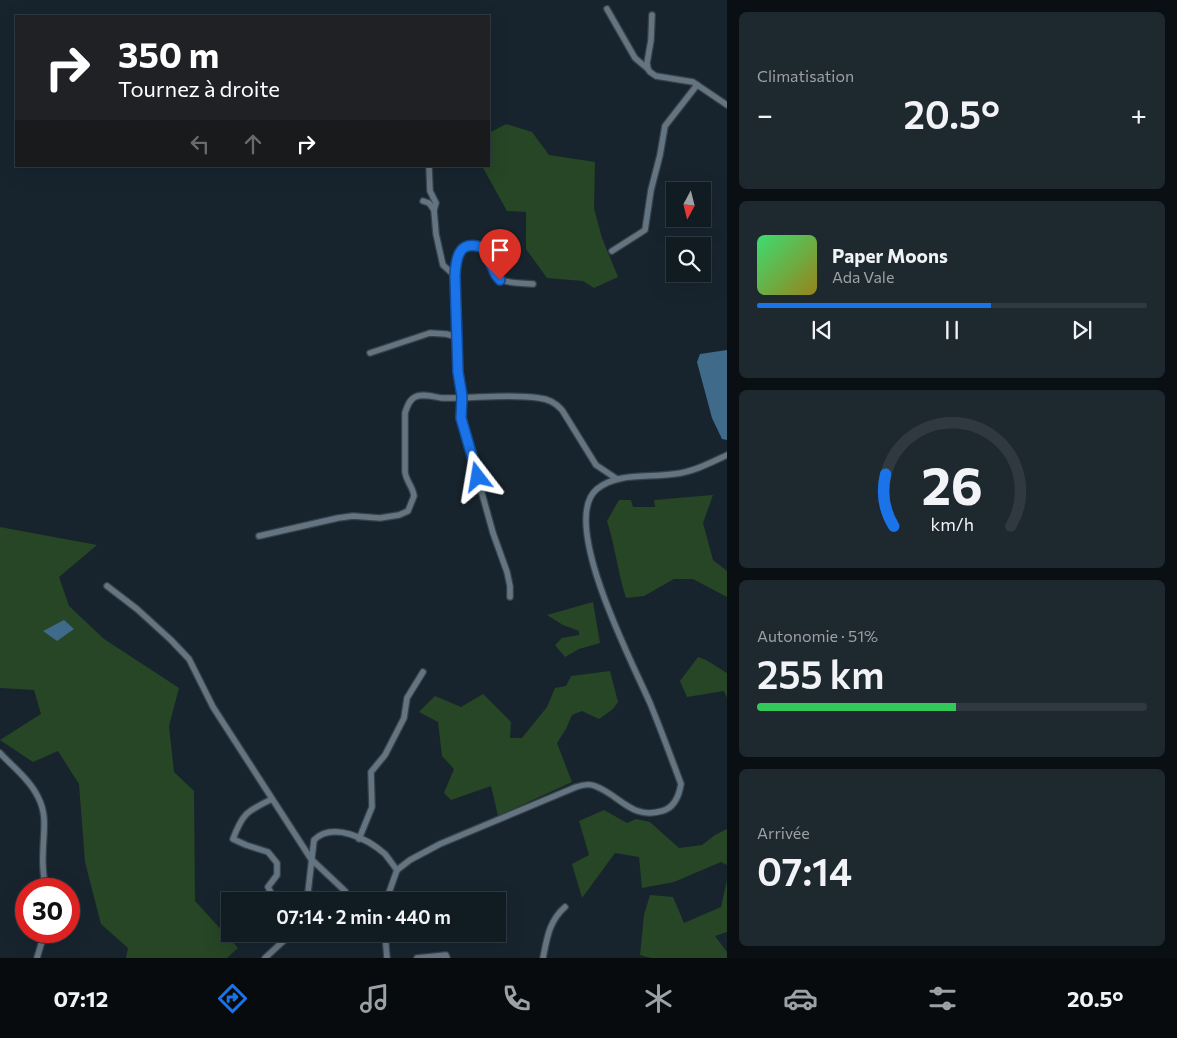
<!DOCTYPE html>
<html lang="fr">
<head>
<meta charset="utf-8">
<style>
	:root { --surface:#111b22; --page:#1e282f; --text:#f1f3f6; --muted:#9ca1a5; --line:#303940; --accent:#1a73e8 }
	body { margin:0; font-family:Commissioner,sans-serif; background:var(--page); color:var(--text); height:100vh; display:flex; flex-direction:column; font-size:19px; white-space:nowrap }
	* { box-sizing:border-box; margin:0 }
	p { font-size:16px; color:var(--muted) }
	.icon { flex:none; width:28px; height:28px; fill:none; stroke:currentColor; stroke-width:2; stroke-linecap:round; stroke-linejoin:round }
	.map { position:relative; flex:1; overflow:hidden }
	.drawer { display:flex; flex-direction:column; gap:12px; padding:12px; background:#090f13; width:450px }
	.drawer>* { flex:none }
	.top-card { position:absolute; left:15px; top:15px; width:475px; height:152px; border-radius:0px; box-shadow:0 5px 20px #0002,0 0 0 1px var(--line); background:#202124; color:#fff; overflow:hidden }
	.needle { width:32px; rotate:187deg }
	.buttons { position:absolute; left:666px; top:182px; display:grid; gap:10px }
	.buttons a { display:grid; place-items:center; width:45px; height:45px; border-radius:0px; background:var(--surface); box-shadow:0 5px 20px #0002,0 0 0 1px var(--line); font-size:25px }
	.speed { position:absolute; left:15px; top:878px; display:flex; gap:10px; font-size:25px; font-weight:700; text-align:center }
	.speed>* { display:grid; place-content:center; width:65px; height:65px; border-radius:50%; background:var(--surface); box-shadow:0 5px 20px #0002,0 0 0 1px var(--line); line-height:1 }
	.speed .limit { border:8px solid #d22; background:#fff; color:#111 }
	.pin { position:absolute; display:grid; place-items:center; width:42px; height:42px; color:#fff; margin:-51px -21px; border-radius:50% 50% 50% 0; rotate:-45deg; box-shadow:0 0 5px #0007 }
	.pin .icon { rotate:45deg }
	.me { position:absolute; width:55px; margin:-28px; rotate:346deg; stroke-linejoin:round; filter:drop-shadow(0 0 4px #0008) }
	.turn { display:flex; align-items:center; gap:18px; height:105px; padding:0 20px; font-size:22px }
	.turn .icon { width:65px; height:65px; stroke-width:2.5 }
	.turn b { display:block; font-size:35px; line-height:42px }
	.lanes { display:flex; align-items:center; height:48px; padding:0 20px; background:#0003; justify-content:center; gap:25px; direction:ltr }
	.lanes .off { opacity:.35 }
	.big { font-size:38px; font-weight:600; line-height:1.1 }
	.drawer .widget { flex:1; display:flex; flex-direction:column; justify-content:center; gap:8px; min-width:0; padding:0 18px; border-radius:8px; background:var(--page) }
	.drawer .dial { align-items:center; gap:0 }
	.dial svg { height:130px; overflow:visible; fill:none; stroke:var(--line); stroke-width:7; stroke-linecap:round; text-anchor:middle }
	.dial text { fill:var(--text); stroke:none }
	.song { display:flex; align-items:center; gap:15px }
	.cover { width:60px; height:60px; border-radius:8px; background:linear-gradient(135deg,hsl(140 70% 55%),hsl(50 70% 35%)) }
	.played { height:5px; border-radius:2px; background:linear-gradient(90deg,var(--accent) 60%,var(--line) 60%) }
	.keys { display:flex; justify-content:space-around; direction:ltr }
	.heat { display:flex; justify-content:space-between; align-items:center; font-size:28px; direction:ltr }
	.charge { height:8px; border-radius:4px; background:linear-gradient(90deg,#34c759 51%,var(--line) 0) }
	.trip { position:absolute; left:221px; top:892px; width:285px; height:50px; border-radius:0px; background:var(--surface); box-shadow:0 5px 20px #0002,0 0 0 1px var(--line); font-weight:600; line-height:50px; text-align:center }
	.menu { display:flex; height:80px; justify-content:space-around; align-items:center; background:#070b0e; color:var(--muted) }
	.menu .icon { width:35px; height:35px }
	.menu .active { color:var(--accent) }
	.menu b { font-size:22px; color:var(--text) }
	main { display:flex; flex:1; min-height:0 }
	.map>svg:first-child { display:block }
	.green { fill:#264625 }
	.water { fill:#406a89 }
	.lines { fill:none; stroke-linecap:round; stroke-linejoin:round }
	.minor-casing { stroke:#374149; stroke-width:8 }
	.minor { stroke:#647480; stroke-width:5.5 }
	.route-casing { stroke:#114b97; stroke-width:12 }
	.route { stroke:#1a73e8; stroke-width:9 }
</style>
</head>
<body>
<main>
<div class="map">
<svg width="727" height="958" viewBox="0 0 727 958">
	<rect width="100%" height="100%" fill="#17242e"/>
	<g class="green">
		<polygon points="506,124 532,132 549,155 595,162 594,208 602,238 618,277 594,288 583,281 547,278 526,249 526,212 507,211 482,166 489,166 489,133"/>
		<path d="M713,495L703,523L713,560L727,571V597L693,579H674L644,596L626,598C618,573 615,546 607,521L619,500H631L633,507H655L654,500Z"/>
		<polygon points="0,527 97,545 59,577 69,606 104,639 179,688 169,726 174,772 194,791 195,901 238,948 227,958 126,958 128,948 101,924 85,862 79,784 58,751 33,762 0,740 41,714 34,690 0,688"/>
		<polygon points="593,602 600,643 579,649 565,657 555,645 562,638 579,635 579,631 563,625 547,615"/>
		<polygon points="698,657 706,660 727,673 727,698 724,691 687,697 680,681"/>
		<polygon points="610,671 618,702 613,709 599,719 582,711 572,715 566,729 557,743 572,782 498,816 491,786 451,800 444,793 454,769 442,756 438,722 419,712 435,696 461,707 483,694 511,722 510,738 522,738 547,707 555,688 566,686 571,676"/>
		<polygon points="604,810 627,823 636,819 650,822 679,848 702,845 715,835 727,829 727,865 721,862 674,882 642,888 639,857 615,853 582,898 572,864 589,855 579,821"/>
		<polygon points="727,880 727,932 715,936 727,952 727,958 651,958 640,955 644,915 650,895 673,897 684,923 721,907"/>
	</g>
	<g class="water">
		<polygon points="727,350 727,440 722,439 712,418 697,362 700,354"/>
		<polygon points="64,620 74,629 57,641 43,631"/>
	</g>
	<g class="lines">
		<g class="minor-casing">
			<g id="minor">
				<polyline points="607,9 635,58 648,69"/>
				<polyline points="652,15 651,40 647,63 648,69 650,72 656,76 693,82 727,105"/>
				<polyline points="429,166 430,191 436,203 434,210"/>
				<polyline points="423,201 429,203 434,210 436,234 442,261 443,265 455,276"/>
				<polyline points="612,251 645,230 651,190 660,155 665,126 697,85"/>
				<polyline points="370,353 430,333 446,334 458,337"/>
				<path d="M259,536L338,518L353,516L380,518L399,515L408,511L414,496C413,487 406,481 405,472V413C407,407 409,400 415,397C422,393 434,397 442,398C473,399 507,393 539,398C549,399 556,403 562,410L596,465L617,479"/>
				<polyline points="107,586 137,609 171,640 189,659 213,707 311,859 345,891"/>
				<path d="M510,597V586L507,572L493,533L461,418L462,396L458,372L455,266C460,247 466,241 484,248C505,280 487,282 533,284"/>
				<path d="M0,753C12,766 30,780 38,797C48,816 43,833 43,854C42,865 44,877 45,889"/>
				<path d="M272,799C248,811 243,812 233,839L246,845L268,852L277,863V875L268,887L275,901"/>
				<polyline points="359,839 372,807 371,772 385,755 404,718 407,698 423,672"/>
				<path d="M307,901L314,840C333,821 368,839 385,854C389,859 393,865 397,870"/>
				<path d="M386,901L397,870L410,860L440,844L576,787C582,785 589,783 595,786C620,795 631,820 662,811C674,808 679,796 681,784C671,757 661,730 650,703C634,666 558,521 597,489C618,472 648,478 674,474C693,472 710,463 727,455"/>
				<polyline points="385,934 387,958"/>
				<polyline points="37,958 45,931"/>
				<polyline points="265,958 291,934"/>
				<polyline points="417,958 446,955 447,958"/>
				<path d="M543,958C547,938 549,921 565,907"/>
			</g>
		</g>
		<use href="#minor" class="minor"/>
	</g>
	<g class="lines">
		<g class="route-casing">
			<path id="route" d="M478,477L461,418L462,396L458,372L455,276C456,255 460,239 484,248L496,275L500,280"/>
		</g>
		<use href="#route" class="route"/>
	</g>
</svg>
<div class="buttons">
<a><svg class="needle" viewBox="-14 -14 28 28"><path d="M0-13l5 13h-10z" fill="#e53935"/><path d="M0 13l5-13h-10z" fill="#9ca1a5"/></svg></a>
<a><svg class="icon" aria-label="search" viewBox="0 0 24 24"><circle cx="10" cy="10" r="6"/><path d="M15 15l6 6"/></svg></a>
</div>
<div class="speed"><div class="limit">30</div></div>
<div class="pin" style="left:500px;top:280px;background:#d93025"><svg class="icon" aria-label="arrive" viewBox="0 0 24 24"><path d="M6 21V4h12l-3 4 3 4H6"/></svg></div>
<svg class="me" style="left:478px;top:477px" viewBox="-20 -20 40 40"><path d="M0-17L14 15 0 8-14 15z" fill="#1a73e8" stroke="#fff" stroke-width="4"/></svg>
<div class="trip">07:14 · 2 min · 440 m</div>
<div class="top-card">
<div class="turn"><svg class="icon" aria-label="right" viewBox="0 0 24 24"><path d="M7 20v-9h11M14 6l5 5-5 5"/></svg><div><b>350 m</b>Tournez à droite</div></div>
<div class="lanes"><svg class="icon off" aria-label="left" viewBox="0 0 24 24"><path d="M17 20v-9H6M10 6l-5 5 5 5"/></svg><svg class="icon off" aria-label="ahead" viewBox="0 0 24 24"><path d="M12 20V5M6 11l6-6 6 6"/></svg><svg class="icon" aria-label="right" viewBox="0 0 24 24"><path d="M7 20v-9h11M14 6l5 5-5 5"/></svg></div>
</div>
</div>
<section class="drawer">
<div class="widget"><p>Climatisation</p>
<div class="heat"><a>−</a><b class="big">20.5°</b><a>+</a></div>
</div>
<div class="widget">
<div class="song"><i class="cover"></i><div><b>Paper Moons</b><p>Ada Vale</p></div></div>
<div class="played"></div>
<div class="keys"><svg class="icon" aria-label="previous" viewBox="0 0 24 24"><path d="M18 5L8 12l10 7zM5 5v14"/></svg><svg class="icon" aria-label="pause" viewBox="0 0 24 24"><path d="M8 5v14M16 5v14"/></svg><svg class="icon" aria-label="next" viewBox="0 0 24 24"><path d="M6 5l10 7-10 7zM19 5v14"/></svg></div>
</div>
<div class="widget dial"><svg viewBox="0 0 100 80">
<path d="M14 69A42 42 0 1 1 86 69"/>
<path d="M14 69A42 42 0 0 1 9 37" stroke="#1a73e8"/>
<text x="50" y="56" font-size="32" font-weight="700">26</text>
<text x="50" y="72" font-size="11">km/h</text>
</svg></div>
<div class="widget"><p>Autonomie · 51%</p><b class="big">255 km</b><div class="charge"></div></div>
<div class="widget"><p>Arrivée</p><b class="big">07:14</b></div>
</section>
</main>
<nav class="menu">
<b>07:12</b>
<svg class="icon active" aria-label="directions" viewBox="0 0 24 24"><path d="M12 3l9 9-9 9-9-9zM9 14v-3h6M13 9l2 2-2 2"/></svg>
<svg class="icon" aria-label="music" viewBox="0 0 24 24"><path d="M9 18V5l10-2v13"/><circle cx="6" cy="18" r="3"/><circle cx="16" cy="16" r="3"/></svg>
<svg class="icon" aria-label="phone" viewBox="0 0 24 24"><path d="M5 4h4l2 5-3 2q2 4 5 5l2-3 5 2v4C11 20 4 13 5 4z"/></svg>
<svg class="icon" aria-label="climate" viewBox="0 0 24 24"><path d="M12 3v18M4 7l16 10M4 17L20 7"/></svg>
<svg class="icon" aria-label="car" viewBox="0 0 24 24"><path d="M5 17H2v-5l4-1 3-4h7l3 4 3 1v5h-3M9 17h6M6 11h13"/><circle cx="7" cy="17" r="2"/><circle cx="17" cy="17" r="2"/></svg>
<svg class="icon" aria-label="filters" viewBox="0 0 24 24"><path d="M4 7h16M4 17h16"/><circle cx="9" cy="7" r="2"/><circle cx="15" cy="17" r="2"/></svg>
<b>20.5°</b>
</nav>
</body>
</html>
